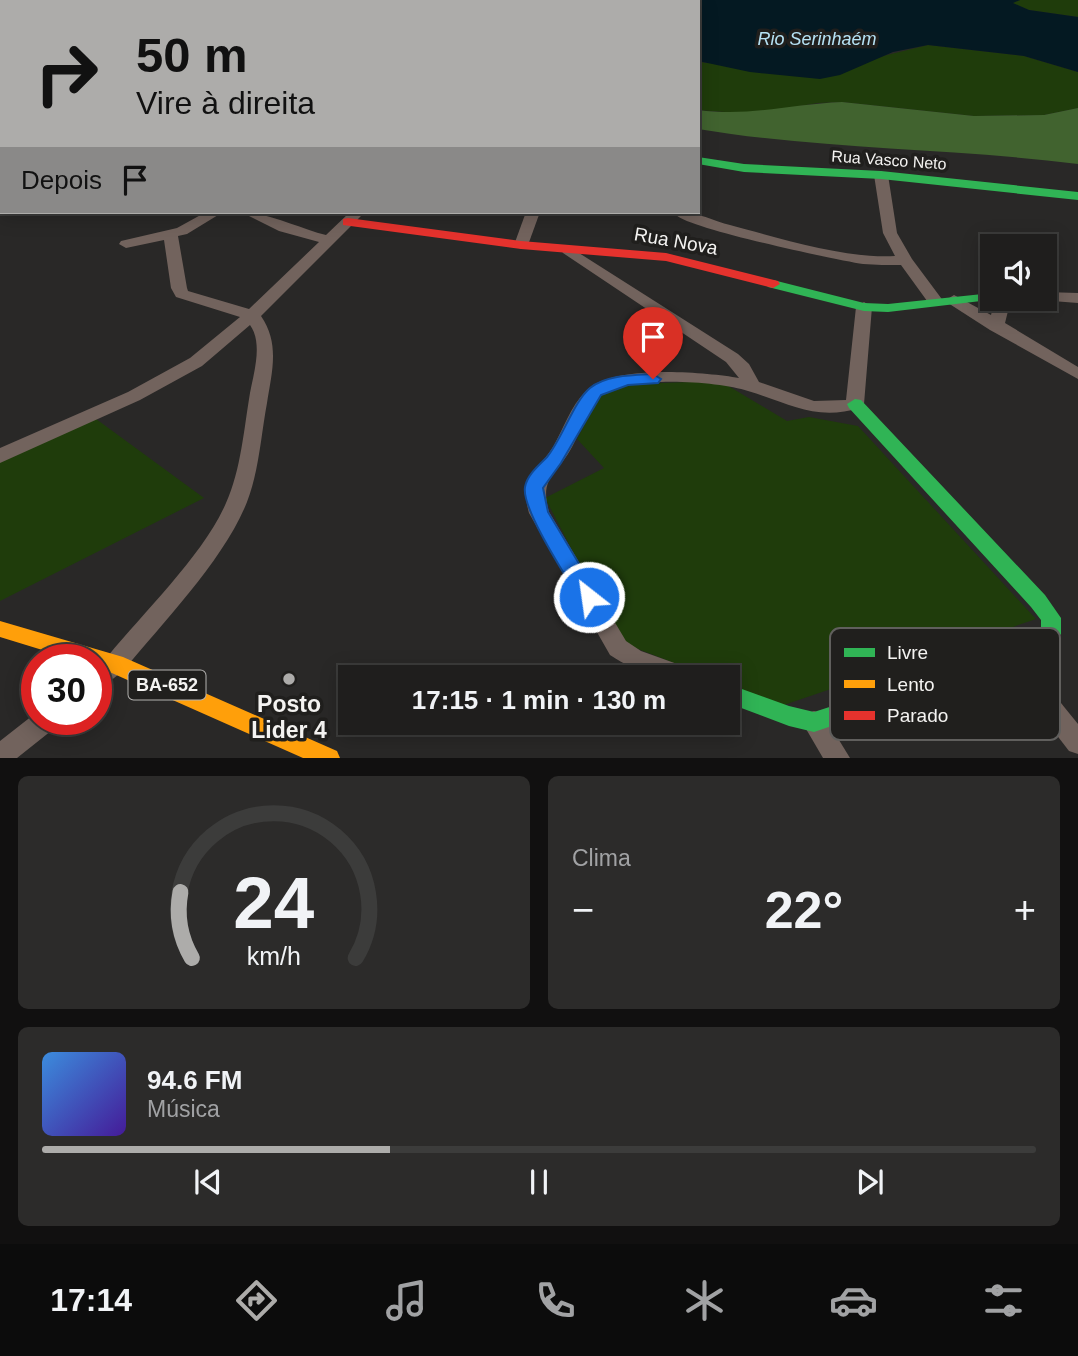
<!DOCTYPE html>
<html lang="pt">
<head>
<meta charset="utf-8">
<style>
	:root { --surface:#1f1e1d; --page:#2c2b2a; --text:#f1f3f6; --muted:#a1a2a4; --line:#3c3c3b; --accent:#adacaa }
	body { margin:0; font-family:Helvetica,sans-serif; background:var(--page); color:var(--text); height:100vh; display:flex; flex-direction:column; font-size:26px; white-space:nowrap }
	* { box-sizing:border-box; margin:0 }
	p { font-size:23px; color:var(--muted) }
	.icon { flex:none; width:38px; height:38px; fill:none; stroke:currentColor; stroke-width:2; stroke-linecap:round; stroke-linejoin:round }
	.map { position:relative; height:758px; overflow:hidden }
	.drawer { display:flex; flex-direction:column; gap:18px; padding:18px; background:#111010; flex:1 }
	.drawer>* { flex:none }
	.hud { position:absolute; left:0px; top:0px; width:700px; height:214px; box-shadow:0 4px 18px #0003,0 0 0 2px var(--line); background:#adacaa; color:#111; overflow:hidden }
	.fabs { position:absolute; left:980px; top:234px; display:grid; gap:14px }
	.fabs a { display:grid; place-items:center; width:77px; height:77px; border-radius:0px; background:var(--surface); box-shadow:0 4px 18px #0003,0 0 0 2px var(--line); font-size:35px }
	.speed { position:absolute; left:21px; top:644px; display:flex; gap:14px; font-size:35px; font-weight:700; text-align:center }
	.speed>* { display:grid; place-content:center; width:91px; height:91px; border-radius:50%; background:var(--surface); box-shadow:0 4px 18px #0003,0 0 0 2px var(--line); line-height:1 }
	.speed .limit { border:10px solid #d22; background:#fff; color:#111 }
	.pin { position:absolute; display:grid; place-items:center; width:60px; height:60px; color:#fff; margin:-72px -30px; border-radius:50% 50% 50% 0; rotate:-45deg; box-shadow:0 0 7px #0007 }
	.pin .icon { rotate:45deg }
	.me { position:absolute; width:77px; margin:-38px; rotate:330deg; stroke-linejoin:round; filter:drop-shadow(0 0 5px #0008) }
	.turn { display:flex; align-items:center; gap:24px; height:147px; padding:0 21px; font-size:32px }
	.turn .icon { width:91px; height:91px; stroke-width:2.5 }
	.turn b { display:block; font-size:49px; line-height:60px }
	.then { display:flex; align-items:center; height:66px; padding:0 21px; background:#0003; gap:14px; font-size:26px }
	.big { font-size:52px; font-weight:800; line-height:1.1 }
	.drawer .tile { flex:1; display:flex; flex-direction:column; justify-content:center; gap:10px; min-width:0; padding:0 24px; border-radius:10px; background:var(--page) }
	.drawer .dial { align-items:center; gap:0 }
	.dial svg { height:182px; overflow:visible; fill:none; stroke:var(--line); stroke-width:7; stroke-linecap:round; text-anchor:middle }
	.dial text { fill:var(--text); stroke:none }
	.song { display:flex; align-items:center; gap:21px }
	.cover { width:84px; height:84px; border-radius:10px; background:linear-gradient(135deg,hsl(210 70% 55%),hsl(260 70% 35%)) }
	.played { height:7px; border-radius:4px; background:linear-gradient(90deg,var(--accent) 35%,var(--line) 35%) }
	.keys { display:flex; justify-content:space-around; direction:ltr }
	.heat { display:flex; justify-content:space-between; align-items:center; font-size:38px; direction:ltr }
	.drawer .tiles { flex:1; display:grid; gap:18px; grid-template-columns:1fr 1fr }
	.tile:last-child { grid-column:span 2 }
	.trip { position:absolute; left:338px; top:665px; width:402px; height:70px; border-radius:0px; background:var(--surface); box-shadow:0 4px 18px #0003,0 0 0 2px var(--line); font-weight:800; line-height:70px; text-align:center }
	.menu { display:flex; height:112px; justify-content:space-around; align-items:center; background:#0c0c0c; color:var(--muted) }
	.menu .icon { width:49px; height:49px }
	.menu .selected { color:var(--accent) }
	.menu b { font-size:32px; color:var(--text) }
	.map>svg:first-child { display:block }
	.green { fill:#1f3c0b }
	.forest { fill:#41632f }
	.water { fill:#041922 }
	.building { fill:#5f5e5d; stroke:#777674; stroke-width:2 }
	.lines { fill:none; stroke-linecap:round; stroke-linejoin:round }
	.street { fill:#72635d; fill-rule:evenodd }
	.fast { fill:#30b455; fill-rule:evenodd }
	.slow { fill:#ff9f0a; fill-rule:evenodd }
	.jam { fill:#e5322d; fill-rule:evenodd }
	.route { fill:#1a73e8; stroke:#114b97; stroke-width:2 }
	.poi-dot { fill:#adacaa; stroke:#201f1d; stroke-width:2.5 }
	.labels { text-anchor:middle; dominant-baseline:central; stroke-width:7; stroke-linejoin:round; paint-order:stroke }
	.far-street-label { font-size:16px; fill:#f4f3f1; stroke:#201f1d }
	.far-water-label { font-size:18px; font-style:italic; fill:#b6e2f4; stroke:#201f1d }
	.shield { fill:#201f1d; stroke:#b4b3b1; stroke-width:2 }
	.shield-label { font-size:18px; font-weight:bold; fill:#f4f3f1 }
	.street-label { font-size:19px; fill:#f4f3f1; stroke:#201f1d }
	.near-poi-label { font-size:23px; font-weight:bold; fill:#f4f3f1; stroke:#201f1d }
	.key { fill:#201f1d; stroke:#605f5d; stroke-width:2 }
	.key-label { font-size:19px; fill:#f4f3f1 }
</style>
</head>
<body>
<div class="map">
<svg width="1078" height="758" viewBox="0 0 1078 758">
	<rect width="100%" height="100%" fill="#292827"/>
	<g class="green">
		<polygon points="1020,0 1078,0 1078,17 1029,10 1012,3"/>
		<polygon points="928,45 1024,56 1078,72 1078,108 1044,115 974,116 842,102 818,103 752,114 698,110 698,61 705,63 879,57"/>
		<polygon points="720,381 787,421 809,417 858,426 1036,619 781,706 728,684 728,677 710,677 620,642 545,498 604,468 577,439 601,394 633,384"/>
		<polygon points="92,416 204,498 0,601 0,457"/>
	</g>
	<path class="forest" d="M842,102L974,116L1044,115L1078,108V164C952,148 824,150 698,129V110C750,117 791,104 842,102Z"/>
	<polygon class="water" points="585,0 1020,0 1013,3 1029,10 1078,17 1078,72 1024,56 928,45 893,52 840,75 820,79 750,72 698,61 698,2"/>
	<polygon class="building" points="323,0 328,0 332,2 317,2"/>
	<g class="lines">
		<g class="street">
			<polygon points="84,0 98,0 82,2"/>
			<polygon points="264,0 276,0 262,2"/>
			<polygon points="453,0 466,0 468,2 454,2"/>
			<polygon points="0,32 2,32 0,39"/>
			<rect x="0" y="47" width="2" height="6"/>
			<polygon points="2,153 2,161 0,162 0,154"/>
			<path d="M881,171L888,175L897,233L912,259L944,302L942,305H930L901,265C888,265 876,265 863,264C836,260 690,229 676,215L678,212C695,211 714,221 730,225C779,238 846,259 895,256L883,233L874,175Z"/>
			<rect x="0" y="195" width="2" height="8"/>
			<path d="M206,212H223L187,234L178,236L187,288L188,291L249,309L319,242L279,231L241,212C267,212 299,228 326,235L350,212H365L261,316C280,344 272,371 267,403C261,435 259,471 247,502C224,560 164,621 124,670L104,686L96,689V665L108,656C144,612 204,554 226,503C241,470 244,428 250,393C254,372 263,343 250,325L202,366L140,400L0,463V448L128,392L190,358L240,317L176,297L171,288L164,240L126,248L119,244L121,241L177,228Z"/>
			<polygon points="526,212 540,212 528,245 521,249 514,245"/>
			<path d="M568,246L738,354L749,364L759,382L814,401L846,400L856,307L864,302L872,307L864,404L861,408C814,421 792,404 748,391C716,381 628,375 601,396C586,408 581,431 572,447C557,475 539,477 549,512L626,641L641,651L694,670L698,677C662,677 640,675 610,655L529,513C519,476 536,474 553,447C564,428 570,407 586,391C612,364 704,372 739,378L726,362L563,253L561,250Z"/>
			<polygon points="1045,292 1078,293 1078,303 1039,300 1045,299"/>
			<polygon points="954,295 991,315 995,299 1011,299 1005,323 1078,367 1078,379 990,330 948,303 946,300"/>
			<polygon points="1010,647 1018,650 1078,724 1078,754 1069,751 1002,664 998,657 1002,650"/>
			<polygon points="814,711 823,714 850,758 823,758 802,722 805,714"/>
			<polygon points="37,712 37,719 59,719 56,727 17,758 0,758 0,741"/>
		</g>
		<g class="fast">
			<polygon points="508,0 520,0 521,2 509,2"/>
			<polygon points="564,0 573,0 563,2"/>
			<polygon points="698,157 744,164 881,171 1078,192 1078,200 881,179 744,172 698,164"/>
			<polygon points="773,280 864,303 888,304 992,293 992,299 998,299 888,312 864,311 768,287 766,284 768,281"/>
			<polygon points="855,399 861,400 1045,595 1061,618 1061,634 1046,651 1017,663 814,732 789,726 728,703 728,684 789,706 814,712 1005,650 1032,639 1041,631 1041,620 1031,607 849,408 847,404"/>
		</g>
		<polygon class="slow" points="0,621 123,657 337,751 340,758 303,758 96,666 96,660 75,660 0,637"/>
		<polygon class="jam" points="348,218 521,241 666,253 778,281 780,284 773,288 666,261 521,249 343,225 343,219"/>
	</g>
	<path class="route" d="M653,374L661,379L658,383L628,385L601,395L561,463L543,488L548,512L599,597L596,603L589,605L582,603C569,581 521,509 525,487C527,475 539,465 547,457C562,439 574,401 590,388C606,375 633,375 653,374Z"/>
	<circle class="poi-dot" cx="289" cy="679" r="7"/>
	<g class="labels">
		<g class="far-street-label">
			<text transform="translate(889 160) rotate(4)">Rua Vasco Neto</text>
		</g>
		<g class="far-water-label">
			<text x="817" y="39">Rio Serinhaém</text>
		</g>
		<rect class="shield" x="128.5" y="670.5" width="77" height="29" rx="5"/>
		<g class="shield-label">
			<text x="167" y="685">BA-652</text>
		</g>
		<g class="street-label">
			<text transform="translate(676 241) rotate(10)">Rua Nova</text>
		</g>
		<g class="near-poi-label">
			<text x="289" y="704">Posto<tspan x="289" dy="26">Lider 4</tspan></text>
		</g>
	</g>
	<rect x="830" y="628" width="230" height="112" rx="10" class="key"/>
	<rect x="844" y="648" width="31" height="9" fill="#30b455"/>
	<rect x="844" y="680" width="31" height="8" fill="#ff9f0a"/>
	<rect x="844" y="711" width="31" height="9" fill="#e5322d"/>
	<g class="key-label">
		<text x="887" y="659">Livre</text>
		<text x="887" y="691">Lento</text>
		<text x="887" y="722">Parado</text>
	</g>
</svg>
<div class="fabs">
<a><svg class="icon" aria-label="sound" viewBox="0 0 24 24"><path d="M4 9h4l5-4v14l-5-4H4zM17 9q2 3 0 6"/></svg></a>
</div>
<div class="speed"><div class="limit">30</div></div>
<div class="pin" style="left:653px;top:379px;background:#d93025"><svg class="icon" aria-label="arrive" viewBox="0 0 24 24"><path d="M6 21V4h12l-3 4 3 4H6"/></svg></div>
<svg class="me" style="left:589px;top:597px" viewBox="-20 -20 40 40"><circle r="17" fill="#1a73e8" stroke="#fff" stroke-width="3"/><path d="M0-11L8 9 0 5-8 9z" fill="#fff"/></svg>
<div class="trip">17:15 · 1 min · 130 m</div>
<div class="hud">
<div class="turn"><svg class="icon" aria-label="right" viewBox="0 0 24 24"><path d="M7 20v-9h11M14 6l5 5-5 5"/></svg><div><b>50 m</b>Vire à direita</div></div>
<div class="then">Depois<svg class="icon" aria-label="arrive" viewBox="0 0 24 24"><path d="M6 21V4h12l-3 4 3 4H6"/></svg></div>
</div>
</div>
<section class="drawer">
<div class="tiles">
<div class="tile dial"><svg viewBox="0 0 100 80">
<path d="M14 69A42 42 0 1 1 86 69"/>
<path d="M14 69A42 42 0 0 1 9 40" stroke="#adacaa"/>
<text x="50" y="56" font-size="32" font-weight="700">24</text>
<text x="50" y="72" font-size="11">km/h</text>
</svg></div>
<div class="tile"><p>Clima</p>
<div class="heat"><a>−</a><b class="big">22°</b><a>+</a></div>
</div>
<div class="tile">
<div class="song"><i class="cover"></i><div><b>94.6 FM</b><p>Música</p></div></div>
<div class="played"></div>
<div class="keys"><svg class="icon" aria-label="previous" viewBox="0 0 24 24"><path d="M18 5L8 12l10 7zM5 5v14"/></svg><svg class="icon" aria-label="pause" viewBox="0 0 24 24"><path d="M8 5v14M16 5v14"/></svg><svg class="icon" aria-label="next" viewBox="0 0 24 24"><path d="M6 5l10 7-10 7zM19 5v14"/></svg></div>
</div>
</div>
</section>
<nav class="menu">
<b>17:14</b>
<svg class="icon selected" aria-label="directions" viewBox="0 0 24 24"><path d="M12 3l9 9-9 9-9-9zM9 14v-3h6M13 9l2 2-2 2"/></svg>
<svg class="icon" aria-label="music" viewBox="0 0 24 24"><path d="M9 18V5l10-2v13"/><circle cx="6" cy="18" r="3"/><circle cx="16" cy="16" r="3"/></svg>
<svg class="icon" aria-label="phone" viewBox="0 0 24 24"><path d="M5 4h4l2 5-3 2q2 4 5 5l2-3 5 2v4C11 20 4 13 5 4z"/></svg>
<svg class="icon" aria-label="climate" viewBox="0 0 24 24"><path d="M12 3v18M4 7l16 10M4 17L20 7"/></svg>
<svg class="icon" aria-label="car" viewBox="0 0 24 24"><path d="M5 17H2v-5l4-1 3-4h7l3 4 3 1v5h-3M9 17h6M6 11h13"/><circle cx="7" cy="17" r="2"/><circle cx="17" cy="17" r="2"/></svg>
<svg class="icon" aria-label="filters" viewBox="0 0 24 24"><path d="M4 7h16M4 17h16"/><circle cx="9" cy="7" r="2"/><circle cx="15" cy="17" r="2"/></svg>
</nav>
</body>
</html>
